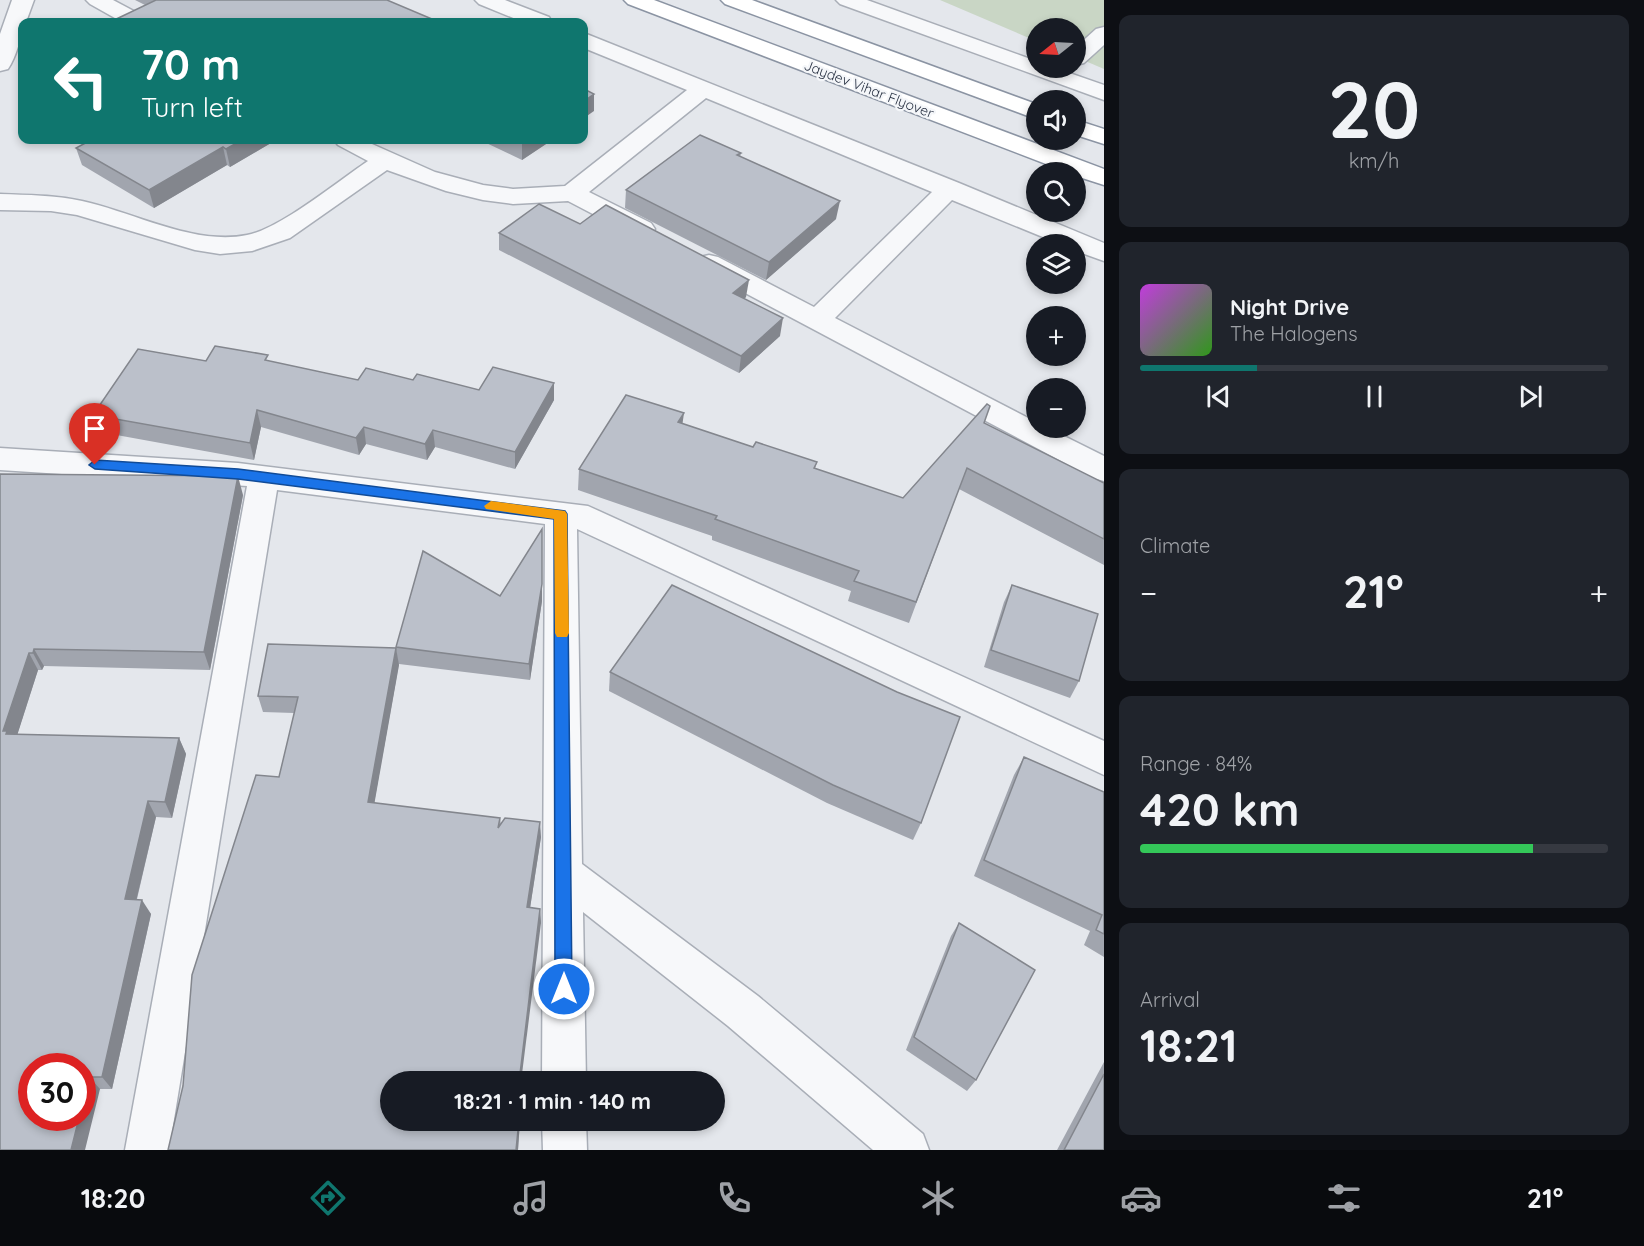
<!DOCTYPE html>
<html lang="en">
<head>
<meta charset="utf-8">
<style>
	:root { --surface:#171b24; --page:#20242c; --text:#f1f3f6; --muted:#9ea1a6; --line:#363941; --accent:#0f766e }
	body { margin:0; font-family:Quicksand,sans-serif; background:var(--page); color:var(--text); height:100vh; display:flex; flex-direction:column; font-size:22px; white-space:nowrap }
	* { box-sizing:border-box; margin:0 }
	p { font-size:20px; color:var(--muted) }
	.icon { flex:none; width:33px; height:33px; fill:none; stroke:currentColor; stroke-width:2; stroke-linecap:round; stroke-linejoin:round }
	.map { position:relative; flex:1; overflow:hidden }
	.side { display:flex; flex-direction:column; gap:15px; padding:15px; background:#0d0f14; width:540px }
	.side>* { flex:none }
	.top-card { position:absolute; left:18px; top:18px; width:570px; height:126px; border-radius:12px; box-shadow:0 3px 9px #0003; background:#0f766e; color:#fff; overflow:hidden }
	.needle { width:39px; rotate:252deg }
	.tools { position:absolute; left:1026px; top:18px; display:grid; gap:12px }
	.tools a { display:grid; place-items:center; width:60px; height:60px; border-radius:50%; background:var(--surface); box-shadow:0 3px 9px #0003; font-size:30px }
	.speed { position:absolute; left:18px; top:1053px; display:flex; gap:12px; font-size:30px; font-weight:700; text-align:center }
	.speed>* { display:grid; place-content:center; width:78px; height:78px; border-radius:50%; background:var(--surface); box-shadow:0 3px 9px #0003; line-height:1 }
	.speed .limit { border:9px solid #d22; background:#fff; color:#111 }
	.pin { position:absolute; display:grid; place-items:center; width:51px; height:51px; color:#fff; margin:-62px -26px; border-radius:50% 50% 50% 0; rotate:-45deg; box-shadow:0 0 6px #0007 }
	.pin .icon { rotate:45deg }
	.me { position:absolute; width:66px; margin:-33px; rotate:0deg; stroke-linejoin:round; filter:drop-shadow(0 0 4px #0008) }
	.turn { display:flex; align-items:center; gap:21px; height:126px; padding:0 24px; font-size:27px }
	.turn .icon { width:78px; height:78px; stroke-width:2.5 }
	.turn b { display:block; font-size:42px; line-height:51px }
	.big { font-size:45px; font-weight:800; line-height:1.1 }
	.side .widget { flex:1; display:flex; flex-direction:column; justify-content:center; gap:9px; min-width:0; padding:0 21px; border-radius:12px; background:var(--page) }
	.side .dial { align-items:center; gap:0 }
	.dial b { font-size:78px; line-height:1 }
	.song { display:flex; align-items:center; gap:18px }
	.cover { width:72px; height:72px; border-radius:9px; background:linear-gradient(135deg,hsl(290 70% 55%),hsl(110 70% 35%)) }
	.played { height:6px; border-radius:3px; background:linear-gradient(90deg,var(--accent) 25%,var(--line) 25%) }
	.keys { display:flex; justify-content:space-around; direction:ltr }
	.heat { display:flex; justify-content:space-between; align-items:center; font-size:33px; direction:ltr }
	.charge { height:9px; border-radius:4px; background:linear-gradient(90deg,#34c759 84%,var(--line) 0) }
	.trip { position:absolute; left:380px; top:1071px; width:345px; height:60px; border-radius:30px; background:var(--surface); box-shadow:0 3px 9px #0003; font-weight:800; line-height:60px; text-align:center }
	.tabs { display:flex; height:96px; justify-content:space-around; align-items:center; background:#090b0e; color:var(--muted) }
	.tabs .icon { width:42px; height:42px }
	.tabs .selected { color:var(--accent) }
	.tabs b { font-size:27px; color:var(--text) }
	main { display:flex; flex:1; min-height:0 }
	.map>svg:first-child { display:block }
	.green { fill:#c9d6c5 }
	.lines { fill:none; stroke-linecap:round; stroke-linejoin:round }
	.minor-casing { stroke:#a9aeb7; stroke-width:3 }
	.highway-casing { stroke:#8b94a3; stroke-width:3 }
	.minor { fill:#f7f8fa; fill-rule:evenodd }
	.highway { fill:#fff; fill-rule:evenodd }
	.wall { fill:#a1a5ae }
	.shaded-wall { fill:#83868d }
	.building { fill:#bbc0ca; stroke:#83868d; stroke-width:1.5 }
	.route { fill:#1a73e8; stroke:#114b97; stroke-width:1.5 }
	.slow { fill:#f59e0b }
	.labels { text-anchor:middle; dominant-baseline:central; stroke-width:4.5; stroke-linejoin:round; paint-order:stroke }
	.far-street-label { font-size:14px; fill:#2b3445; stroke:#f4f6f9 }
</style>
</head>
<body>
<main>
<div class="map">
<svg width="1104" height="1150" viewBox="0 0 1104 1150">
	<rect width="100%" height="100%" fill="#e4e7ec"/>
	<polygon class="green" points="940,0 1104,0 1104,69 1076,57 1076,28 1036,28 1036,41"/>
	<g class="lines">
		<g class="minor-casing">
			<g id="minor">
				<path d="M12,0H34L26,22H22C22,37 16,57 8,69L0,71V34Z"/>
				<polygon points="86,0 113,0 145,17 148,22 122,22 90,4"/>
				<polygon points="475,0 505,0 549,17 552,22 523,22 479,4"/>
				<polygon points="836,0 867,0 1036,61 1036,68 1055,68 1104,85 1104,100 840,4"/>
				<polygon points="1104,27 1104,45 1084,63 1076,65 1076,47 1096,29"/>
				<path d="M584,33L959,183L1104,243V261L1076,251V244H1060L952,200L835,318L1036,422V428H1048L1104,456V481L1093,478L700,269L696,263L700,257L709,255L718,257L814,307L932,192L706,98L589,192L651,223L655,229L651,235L642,237L633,235L568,201L513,204L483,200L446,191L387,170L290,238L252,251L220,254L195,250L77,215L51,211L0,210V194C28,195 55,195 82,201C133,212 195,246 247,235C280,229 338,181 368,161L338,145L334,140H363L435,172L483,185L513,189L565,186L687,90L584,48Z"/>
				<polygon points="0,448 238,463 588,506 1104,741 1104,775 577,529 582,864 758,996 923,1134 929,1150 873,1150 728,1026 583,912 586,1082 542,1082 545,524 277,490 169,1150 125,1150 247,486 0,470"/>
				<polygon points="542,1120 586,1120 587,1150 543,1150"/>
			</g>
		</g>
		<g class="highway-casing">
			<g id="highway">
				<polygon points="624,0 654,0 1104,169 1104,185 1076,176 1076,172 1067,172 628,4"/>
				<polygon points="721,0 752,0 1036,104 1036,119 725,4"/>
				<polygon points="1076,120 1104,129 1104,144 1076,135"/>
			</g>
		</g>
		<use href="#minor" class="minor"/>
		<use href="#highway" class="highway"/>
	</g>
	<g class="wall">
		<polygon points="135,0 387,0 145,5"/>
		<polygon points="91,140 276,140 230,167 227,165 154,208 82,165 76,148"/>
		<polygon points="401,140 416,140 410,144"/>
		<polygon points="480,140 552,140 522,160"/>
		<polygon points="741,153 740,157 836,219 766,280 625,208 626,190"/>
		<polygon points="580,224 746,297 744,299 780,336 739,373 499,250 499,233"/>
		<polygon points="206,361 269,361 358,380 413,380 554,400 515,469 435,447 427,460 366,444 359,455 261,427 254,460 100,432 93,415"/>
		<polygon points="984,423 1104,483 1104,565 959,489 909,623 848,601 851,591 712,540 712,536 578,490 579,469 682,424 753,447 817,462 815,469 903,498"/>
		<polygon points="0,474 243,495 210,670 44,666 42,670 38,670 17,735 179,738 186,754 172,818 156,817 137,899 151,914 112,1089 100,1089 0,1150"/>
		<polygon points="1012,585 1079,681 1070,698 984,667 1004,602"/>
		<polygon points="500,596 542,601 530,680 399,664 374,803 500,818 501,825 541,837 530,908 540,909 541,923 390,1120 520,1120 518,1150 168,1150 279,777 294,713 263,712 258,696 396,648 396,647"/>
		<polygon points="610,672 921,823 913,840 827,803 609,691"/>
		<polygon points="1024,757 1104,792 1104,957 1084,945 1090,931 974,876 1014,775"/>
		<polygon points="959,923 976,1080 967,1091 906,1050 951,936"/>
		<polygon points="1104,1062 1104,1150 1057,1150"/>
	</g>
	<g class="shaded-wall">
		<polygon points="594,94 594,111 584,118 584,101"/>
		<polygon points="242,140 276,140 230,167 226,149"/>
		<polygon points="409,140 416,140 410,144"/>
		<polygon points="527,140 552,140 522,160 522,143"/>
		<polygon points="223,147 227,165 154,208 149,190"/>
		<polygon points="840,201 836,219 766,280 769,262"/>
		<polygon points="749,280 746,297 731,311 733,293"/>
		<polygon points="783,318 780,336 739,373 741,356"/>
		<polygon points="554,383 554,400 515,469 515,452"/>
		<polygon points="257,410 261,427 254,460 250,443"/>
		<polygon points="684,413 681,434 678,422"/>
		<polygon points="364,427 366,444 359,455 356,438"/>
		<polygon points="433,430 435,447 427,460 425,444"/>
		<polygon points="238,476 243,495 210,670 204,652"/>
		<polygon points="542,529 542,601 530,680 529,664"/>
		<polygon points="396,648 399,665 372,817 368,802"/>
		<polygon points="34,649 44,666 42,670 33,653"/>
		<polygon points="29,653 38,670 15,742 3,731"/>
		<polygon points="179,738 186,754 172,818 165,802"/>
		<polygon points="148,801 156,817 133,914 125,899"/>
		<polygon points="540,822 541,837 528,921 527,907"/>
		<polygon points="142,900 151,914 112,1089 102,1077"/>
		<polygon points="540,909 541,923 521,1082 519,1082"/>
		<polygon points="89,1077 100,1089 85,1150 71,1150 79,1118 82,1118 82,1105"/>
		<polygon points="519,1120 520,1120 518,1150 516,1150"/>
	</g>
	<g class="building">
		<polygon points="156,0 387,0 439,22 110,22"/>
		<polygon points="584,89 594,94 584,101"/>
		<polygon points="700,135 741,153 737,155 840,201 769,262 626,190"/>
		<polygon points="91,140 242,140 226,149 223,147 149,190 76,148"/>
		<polygon points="516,140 527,140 522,143"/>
		<polygon points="539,204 580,224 606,205 749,280 733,293 783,318 741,356 499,233"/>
		<polygon points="215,346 268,355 265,360 358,380 366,368 413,380 417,374 479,390 493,367 554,383 515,452 433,430 425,444 364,427 356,438 257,410 250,443 93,415 138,349 206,361"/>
		<polygon points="626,395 684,413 678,422 753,447 756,442 817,462 814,468 903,498 987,404 990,406 984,423 1104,483 1104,539 967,468 916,602 854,581 859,571 715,519 717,516 579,469"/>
		<polygon points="0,474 238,476 204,652 34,649 33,653 29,653 3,731 7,731 6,734 179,738 165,802 148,801 125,899 142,900 102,1077 89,1077 82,1105 82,1066 32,1066 32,1118 79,1118 71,1150 0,1150"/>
		<polygon points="542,529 542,584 529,664 396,647 423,551 500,596"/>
		<polygon points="672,585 897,692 960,717 921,823 833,785 610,672"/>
		<polygon points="1012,585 1098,614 1079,681 991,650"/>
		<polygon points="268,644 396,648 368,802 500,818 498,828 505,818 540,822 527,907 540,909 519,1082 390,1082 390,1120 519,1120 516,1150 168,1150 183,1086 192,975 256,775 279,777 298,697 258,696"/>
		<polygon points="1024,757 1104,792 1104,934 1096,930 1102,915 984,860"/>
		<polygon points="959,923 1035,970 976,1080 914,1037"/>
		<polygon points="1104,1074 1104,1150 1064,1150"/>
	</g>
	<polygon class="route" points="95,460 238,469 565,511 567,514 572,989 570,995 564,997 557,995 555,989 554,519 238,479 95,469 89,465"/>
	<polygon class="slow" points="491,501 565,511 567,514 569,633 567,637 557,637 555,633 554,519 486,509 484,506"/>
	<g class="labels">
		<g class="far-street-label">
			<text transform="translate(869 89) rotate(21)">Jaydev Vihar Flyover</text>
		</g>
	</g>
</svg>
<div class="tools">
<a><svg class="needle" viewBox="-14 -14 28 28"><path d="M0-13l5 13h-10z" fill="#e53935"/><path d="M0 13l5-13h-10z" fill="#9ea1a6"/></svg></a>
<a><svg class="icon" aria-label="sound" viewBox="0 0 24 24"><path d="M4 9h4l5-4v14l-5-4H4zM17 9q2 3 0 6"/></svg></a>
<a><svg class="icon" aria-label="search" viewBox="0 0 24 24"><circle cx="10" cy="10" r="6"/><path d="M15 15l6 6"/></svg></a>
<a><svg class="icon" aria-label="layers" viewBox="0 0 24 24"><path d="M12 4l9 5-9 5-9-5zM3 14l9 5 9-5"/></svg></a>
<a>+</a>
<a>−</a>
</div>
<div class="speed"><div class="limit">30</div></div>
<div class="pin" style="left:95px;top:465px;background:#d93025"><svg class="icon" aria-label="arrive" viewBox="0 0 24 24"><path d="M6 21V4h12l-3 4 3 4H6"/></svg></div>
<svg class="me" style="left:564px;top:989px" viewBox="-20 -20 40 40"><circle r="17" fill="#1a73e8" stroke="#fff" stroke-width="3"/><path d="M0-11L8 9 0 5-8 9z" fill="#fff"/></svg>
<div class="trip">18:21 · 1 min · 140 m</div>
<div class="top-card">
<div class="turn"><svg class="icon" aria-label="left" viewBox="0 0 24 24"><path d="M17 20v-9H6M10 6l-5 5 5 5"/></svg><div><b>70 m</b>Turn left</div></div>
</div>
</div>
<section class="side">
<div class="widget dial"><b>20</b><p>km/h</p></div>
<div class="widget">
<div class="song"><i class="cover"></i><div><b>Night Drive</b><p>The Halogens</p></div></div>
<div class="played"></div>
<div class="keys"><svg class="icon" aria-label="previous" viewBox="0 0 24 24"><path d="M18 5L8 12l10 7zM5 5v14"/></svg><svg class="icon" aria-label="pause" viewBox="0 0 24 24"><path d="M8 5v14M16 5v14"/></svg><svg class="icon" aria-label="next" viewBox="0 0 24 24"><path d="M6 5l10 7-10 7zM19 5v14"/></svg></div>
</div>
<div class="widget"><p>Climate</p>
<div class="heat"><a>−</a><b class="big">21°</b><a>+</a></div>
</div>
<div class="widget"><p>Range · 84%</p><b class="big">420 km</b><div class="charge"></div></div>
<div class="widget"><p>Arrival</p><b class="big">18:21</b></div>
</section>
</main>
<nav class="tabs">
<b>18:20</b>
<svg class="icon selected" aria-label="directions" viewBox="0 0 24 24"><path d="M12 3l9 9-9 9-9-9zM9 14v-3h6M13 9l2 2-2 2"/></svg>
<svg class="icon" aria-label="music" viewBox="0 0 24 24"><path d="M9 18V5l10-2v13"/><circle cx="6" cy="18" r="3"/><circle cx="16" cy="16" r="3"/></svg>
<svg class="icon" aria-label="phone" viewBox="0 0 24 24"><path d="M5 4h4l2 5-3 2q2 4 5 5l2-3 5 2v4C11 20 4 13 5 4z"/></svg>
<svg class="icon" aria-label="climate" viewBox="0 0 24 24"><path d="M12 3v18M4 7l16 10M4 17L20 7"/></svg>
<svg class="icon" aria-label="car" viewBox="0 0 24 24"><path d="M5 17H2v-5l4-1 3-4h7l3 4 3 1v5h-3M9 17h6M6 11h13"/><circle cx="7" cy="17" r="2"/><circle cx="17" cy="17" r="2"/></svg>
<svg class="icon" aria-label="filters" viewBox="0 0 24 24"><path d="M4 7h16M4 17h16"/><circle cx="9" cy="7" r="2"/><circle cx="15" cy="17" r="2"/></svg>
<b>21°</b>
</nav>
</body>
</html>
